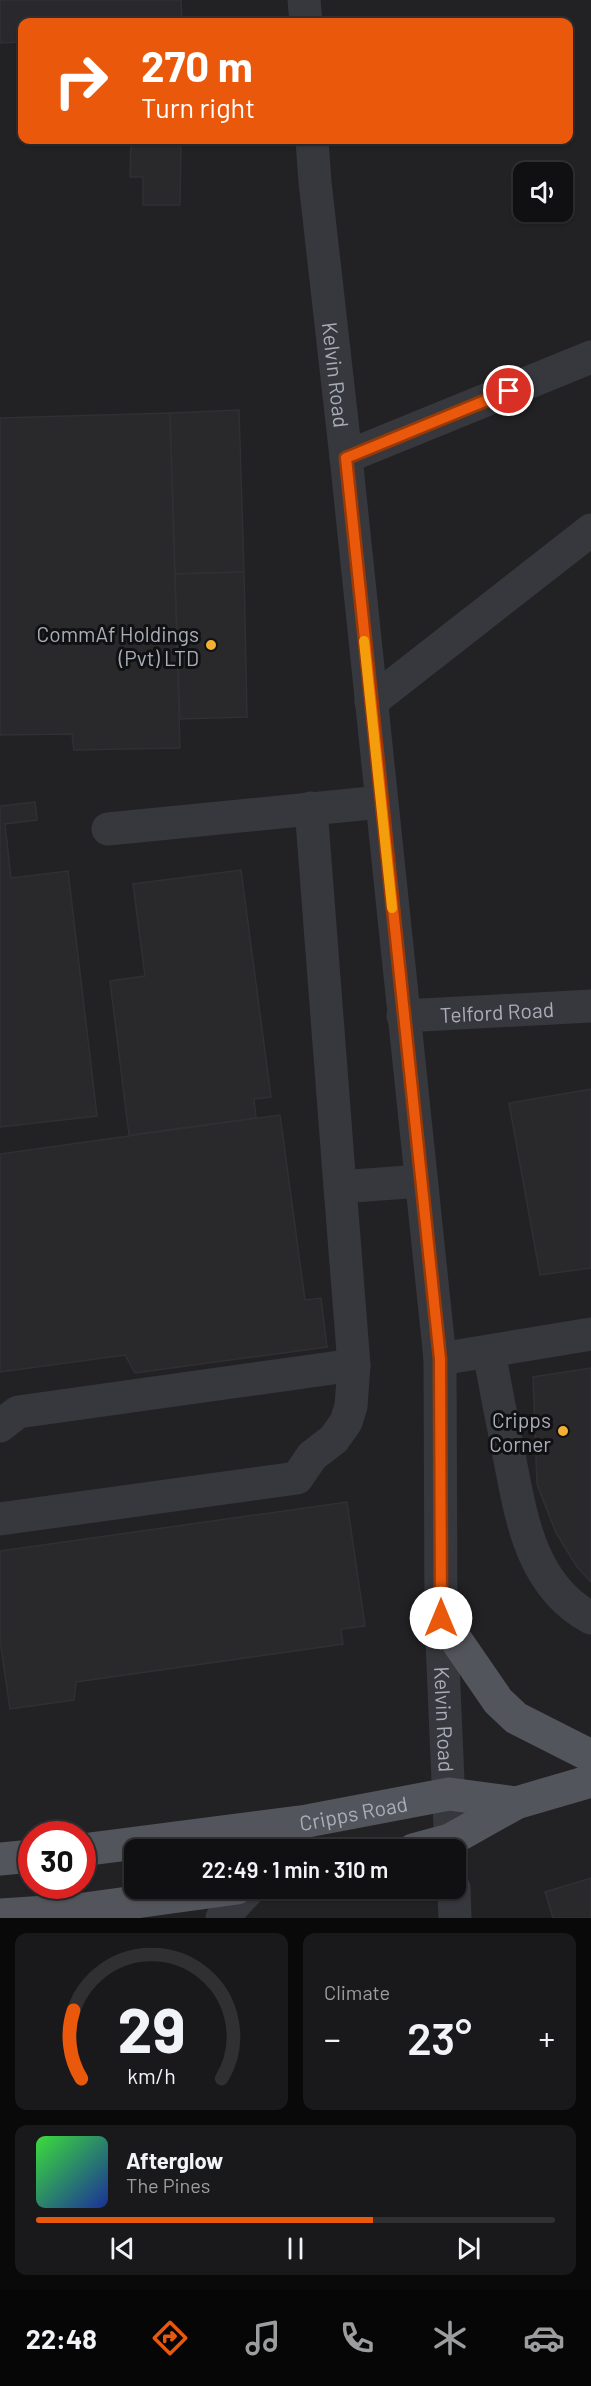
<!DOCTYPE html>
<html lang="en">
<head>
<meta charset="utf-8">
<style>
	:root { --surface:#101012; --page:#19191b; --text:#f1f3f6; --muted:#9c9d9f; --line:#303032; --accent:#ea580c }
	body { margin:0; font-family:Barlow,sans-serif; background:var(--page); color:var(--text); height:100vh; display:flex; flex-direction:column; font-size:22px; white-space:nowrap }
	* { box-sizing:border-box; margin:0 }
	p { font-size:20px; color:var(--muted) }
	.icon { flex:none; width:33px; height:33px; fill:none; stroke:currentColor; stroke-width:2; stroke-linecap:round; stroke-linejoin:round }
	.map { position:relative; height:1918px; overflow:hidden }
	.details { display:flex; flex-direction:column; gap:15px; padding:15px; background:#09090a; flex:1 }
	.details>* { flex:none }
	.hud { position:absolute; left:18px; top:18px; width:555px; height:126px; border-radius:12px; box-shadow:0 2px 4px #0004,0 0 0 2px var(--line); background:#ea580c; color:#fff; overflow:hidden }
	.fabs { position:absolute; left:513px; top:162px; display:grid; gap:12px }
	.fabs a { display:grid; place-items:center; width:60px; height:60px; border-radius:12px; background:var(--surface); box-shadow:0 2px 4px #0004,0 0 0 2px var(--line); font-size:30px }
	.speed { position:absolute; left:18px; top:1821px; display:flex; gap:12px; font-size:30px; font-weight:700; text-align:center }
	.speed>* { display:grid; place-content:center; width:78px; height:78px; border-radius:50%; background:var(--surface); box-shadow:0 2px 4px #0004,0 0 0 2px var(--line); line-height:1 }
	.speed .limit { border:9px solid #d22; background:#fff; color:#111 }
	.pin { position:absolute; display:grid; place-items:center; width:51px; height:51px; color:#fff; margin:-26px; border:3px solid #fff; border-radius:50%; box-shadow:0 2px 6px #0007 }
	.me { position:absolute; width:66px; margin:-33px; rotate:0deg; stroke-linejoin:round; filter:drop-shadow(0 0 4px #0008) }
	.turn { display:flex; align-items:center; gap:21px; height:126px; padding:0 24px; font-size:27px }
	.turn .icon { width:78px; height:78px; stroke-width:2.5 }
	.turn b { display:block; font-size:42px; line-height:51px }
	.big { font-size:45px; font-weight:600; line-height:1.1 }
	.details .card { flex:1; display:flex; flex-direction:column; justify-content:center; gap:9px; min-width:0; padding:0 21px; border-radius:12px; background:var(--page) }
	.details .dial { align-items:center; gap:0 }
	.dial svg { height:156px; overflow:visible; fill:none; stroke:var(--line); stroke-width:7; stroke-linecap:round; text-anchor:middle }
	.dial text { fill:var(--text); stroke:none }
	.song { display:flex; align-items:center; gap:18px }
	.cover { width:72px; height:72px; border-radius:9px; background:linear-gradient(135deg,hsl(120 70% 55%),hsl(230 70% 35%)) }
	.played { height:6px; border-radius:3px; background:linear-gradient(90deg,var(--accent) 65%,var(--line) 65%) }
	.keys { display:flex; justify-content:space-around; direction:ltr }
	.heat { display:flex; justify-content:space-between; align-items:center; font-size:33px; direction:ltr }
	.details .tiles { flex:1; display:grid; gap:15px; grid-template-columns:1fr 1fr }
	.card:last-child { grid-column:span 2 }
	.trip { position:absolute; left:124px; top:1839px; width:342px; height:60px; border-radius:12px; background:var(--surface); box-shadow:0 2px 4px #0004,0 0 0 2px var(--line); font-weight:600; line-height:60px; text-align:center }
	.tabs { display:flex; height:96px; justify-content:space-around; align-items:center; background:#060607; color:var(--muted) }
	.tabs .icon { width:42px; height:42px }
	.tabs .selected { color:var(--accent) }
	.tabs b { font-size:27px; color:var(--text) }
	.map>svg:first-child { display:block }
	.built { fill:#222225; fill-rule:evenodd }
	.building { fill:#29292c; stroke:#303034; stroke-width:1.5 }
	.lines { fill:none; stroke-linecap:round; stroke-linejoin:round }
	.minor { stroke:#37383d; stroke-width:33 }
	.major { stroke:#53555c; stroke-width:33 }
	.route-casing { stroke:#983908; stroke-width:15 }
	.route { stroke:#ea580c; stroke-width:10 }
	.slow { stroke:#f59e0b; stroke-width:10 }
	.poi-dot { fill:#f2b134; stroke:#111113; stroke-width:2 }
	.labels { text-anchor:middle; dominant-baseline:central; stroke-width:6; stroke-linejoin:round; paint-order:stroke }
	.street-label { font-size:21px; fill:#a8adb8; stroke:#111113 }
	.poi-label { font-size:21px; fill:#a8adb8; stroke:#111113; text-anchor:end }
</style>
</head>
<body>
<div class="map">
<svg width="591" height="1918" viewBox="0 0 591 1918">
	<rect width="100%" height="100%" fill="#161618"/>
	<path class="built" d="M0,0H591V1918H0ZM22,22H568V140H22ZM524,172H562V212H524ZM32,1834H82V1886H32ZM135,1850H456V1888H135Z"/>
	<g class="building">
		<polygon points="0,0 181,0 182,22 22,22 22,42 0,43"/>
		<polygon points="131,140 181,140 180,205 143,205 143,177 130,177"/>
		<polygon points="239,410 244,572 175,574 170,413"/>
		<polygon points="170,413 180,748 74,750 72,734 0,735 0,418"/>
		<polygon points="244,572 247,717 180,719 175,574"/>
		<polygon points="35,802 37,820 5,824 11,878 68,871 97,1116 0,1127 0,806"/>
		<polygon points="241,870 271,1097 254,1099 256,1118 129,1135 110,981 145,976 133,884"/>
		<polygon points="591,1089 591,1268 540,1275 509,1103"/>
		<polygon points="280,1115 305,1300 321,1298 327,1347 135,1373 125,1355 0,1372 0,1154"/>
		<polygon points="591,1368 591,1582 577,1567 556,1533 537,1484 533,1377"/>
		<polygon points="347,1502 365,1626 341,1629 343,1644 76,1682 74,1700 10,1709 0,1640 0,1551"/>
		<polygon points="591,1878 591,1918 553,1918 545,1892"/>
	</g>
	<g class="lines">
		<g class="minor">
			<polyline points="304,0 306,22"/>
			<path id="s1" d="M312,140L315,182L346,457L440,1359L441,1618L451,1850"/>
			<polyline points="346,457 591,357"/>
			<polyline points="371,702 591,530"/>
			<polyline points="311,808 340,1187"/>
			<polyline points="108,829 381,802"/>
			<path id="s2" d="M403,1016L591,1006"/>
			<path d="M489,1351C495,1386 502,1420 509,1455C521,1516 530,1585 591,1618"/>
			<polyline points="440,1359 591,1334"/>
			<polyline points="0,1426 18,1412 354,1365"/>
			<polyline points="0,1519 297,1478 312,1456 334,1439 346,1422 351,1406 354,1365 340,1187 421,1181"/>
			<polyline points="454,1888 455,1918"/>
			<polyline points="222,1918 250,1888"/>
		</g>
		<g class="major">
			<polyline points="441,1618 498,1701 516,1718 591,1756"/>
			<path id="s3" d="M82,1850L307,1821L449,1794L516,1803"/>
			<polyline points="413,1850 450,1840 516,1803 591,1781"/>
			<polyline points="0,1859 32,1856"/>
			<polyline points="0,1915 77,1910 237,1888"/>
		</g>
	</g>
	<g class="lines">
		<g class="route-casing">
			<polyline id="route" points="441,1618 440,1359 346,458 509,391"/>
		</g>
		<use href="#route" class="route"/>
		<polyline class="slow" points="364,641 392,908"/>
	</g>
	<g class="poi-dot">
		<circle cx="211" cy="645" r="6"/>
		<circle cx="563" cy="1431" r="6"/>
	</g>
	<g class="labels">
		<g class="street-label">
			<text stroke="none"><textPath href="#s1" startOffset="236">Kelvin Road</textPath></text>
			<text stroke="none"><textPath href="#s2" startOffset="94">Telford Road</textPath></text>
			<text stroke="none"><textPath href="#s1" startOffset="1586">Kelvin Road</textPath></text>
			<text stroke="none"><textPath href="#s3" startOffset="274">Cripps Road</textPath></text>
		</g>
		<g class="poi-label">
			<text x="199" y="633">CommAf Holdings<tspan x="199" dy="24">(Pvt) LTD</tspan></text>
			<text x="551" y="1419">Cripps<tspan x="551" dy="24">Corner</tspan></text>
		</g>
	</g>
</svg>
<div class="fabs">
<a><svg class="icon" aria-label="sound" viewBox="0 0 24 24"><path d="M4 9h4l5-4v14l-5-4H4zM17 9q2 3 0 6"/></svg></a>
</div>
<div class="speed"><div class="limit">30</div></div>
<div class="pin" style="left:509px;top:391px;background:#d93025"><svg class="icon" aria-label="arrive" viewBox="0 0 24 24"><path d="M6 21V4h12l-3 4 3 4H6"/></svg></div>
<svg class="me" style="left:441px;top:1618px" viewBox="-20 -20 40 40"><circle r="19" fill="#fff"/><path d="M0-13L10 11 0 6-10 11z" fill="#ea580c"/></svg>
<div class="trip">22:49 · 1 min · 310 m</div>
<div class="hud">
<div class="turn"><svg class="icon" aria-label="right" viewBox="0 0 24 24"><path d="M7 20v-9h11M14 6l5 5-5 5"/></svg><div><b>270 m</b>Turn right</div></div>
</div>
</div>
<section class="details">
<div class="tiles">
<div class="card dial"><svg viewBox="0 0 100 80">
<path d="M14 69A42 42 0 1 1 86 69"/>
<path d="M14 69A42 42 0 0 1 10 34" stroke="#ea580c"/>
<text x="50" y="56" font-size="32" font-weight="700">29</text>
<text x="50" y="72" font-size="11">km/h</text>
</svg></div>
<div class="card"><p>Climate</p>
<div class="heat"><a>−</a><b class="big">23°</b><a>+</a></div>
</div>
<div class="card">
<div class="song"><i class="cover"></i><div><b>Afterglow</b><p>The Pines</p></div></div>
<div class="played"></div>
<div class="keys"><svg class="icon" aria-label="previous" viewBox="0 0 24 24"><path d="M18 5L8 12l10 7zM5 5v14"/></svg><svg class="icon" aria-label="pause" viewBox="0 0 24 24"><path d="M8 5v14M16 5v14"/></svg><svg class="icon" aria-label="next" viewBox="0 0 24 24"><path d="M6 5l10 7-10 7zM19 5v14"/></svg></div>
</div>
</div>
</section>
<nav class="tabs">
<b>22:48</b>
<svg class="icon selected" aria-label="directions" viewBox="0 0 24 24"><path d="M12 3l9 9-9 9-9-9zM9 14v-3h6M13 9l2 2-2 2"/></svg>
<svg class="icon" aria-label="music" viewBox="0 0 24 24"><path d="M9 18V5l10-2v13"/><circle cx="6" cy="18" r="3"/><circle cx="16" cy="16" r="3"/></svg>
<svg class="icon" aria-label="phone" viewBox="0 0 24 24"><path d="M5 4h4l2 5-3 2q2 4 5 5l2-3 5 2v4C11 20 4 13 5 4z"/></svg>
<svg class="icon" aria-label="climate" viewBox="0 0 24 24"><path d="M12 3v18M4 7l16 10M4 17L20 7"/></svg>
<svg class="icon" aria-label="car" viewBox="0 0 24 24"><path d="M5 17H2v-5l4-1 3-4h7l3 4 3 1v5h-3M9 17h6M6 11h13"/><circle cx="7" cy="17" r="2"/><circle cx="17" cy="17" r="2"/></svg>
</nav>
</body>
</html>
